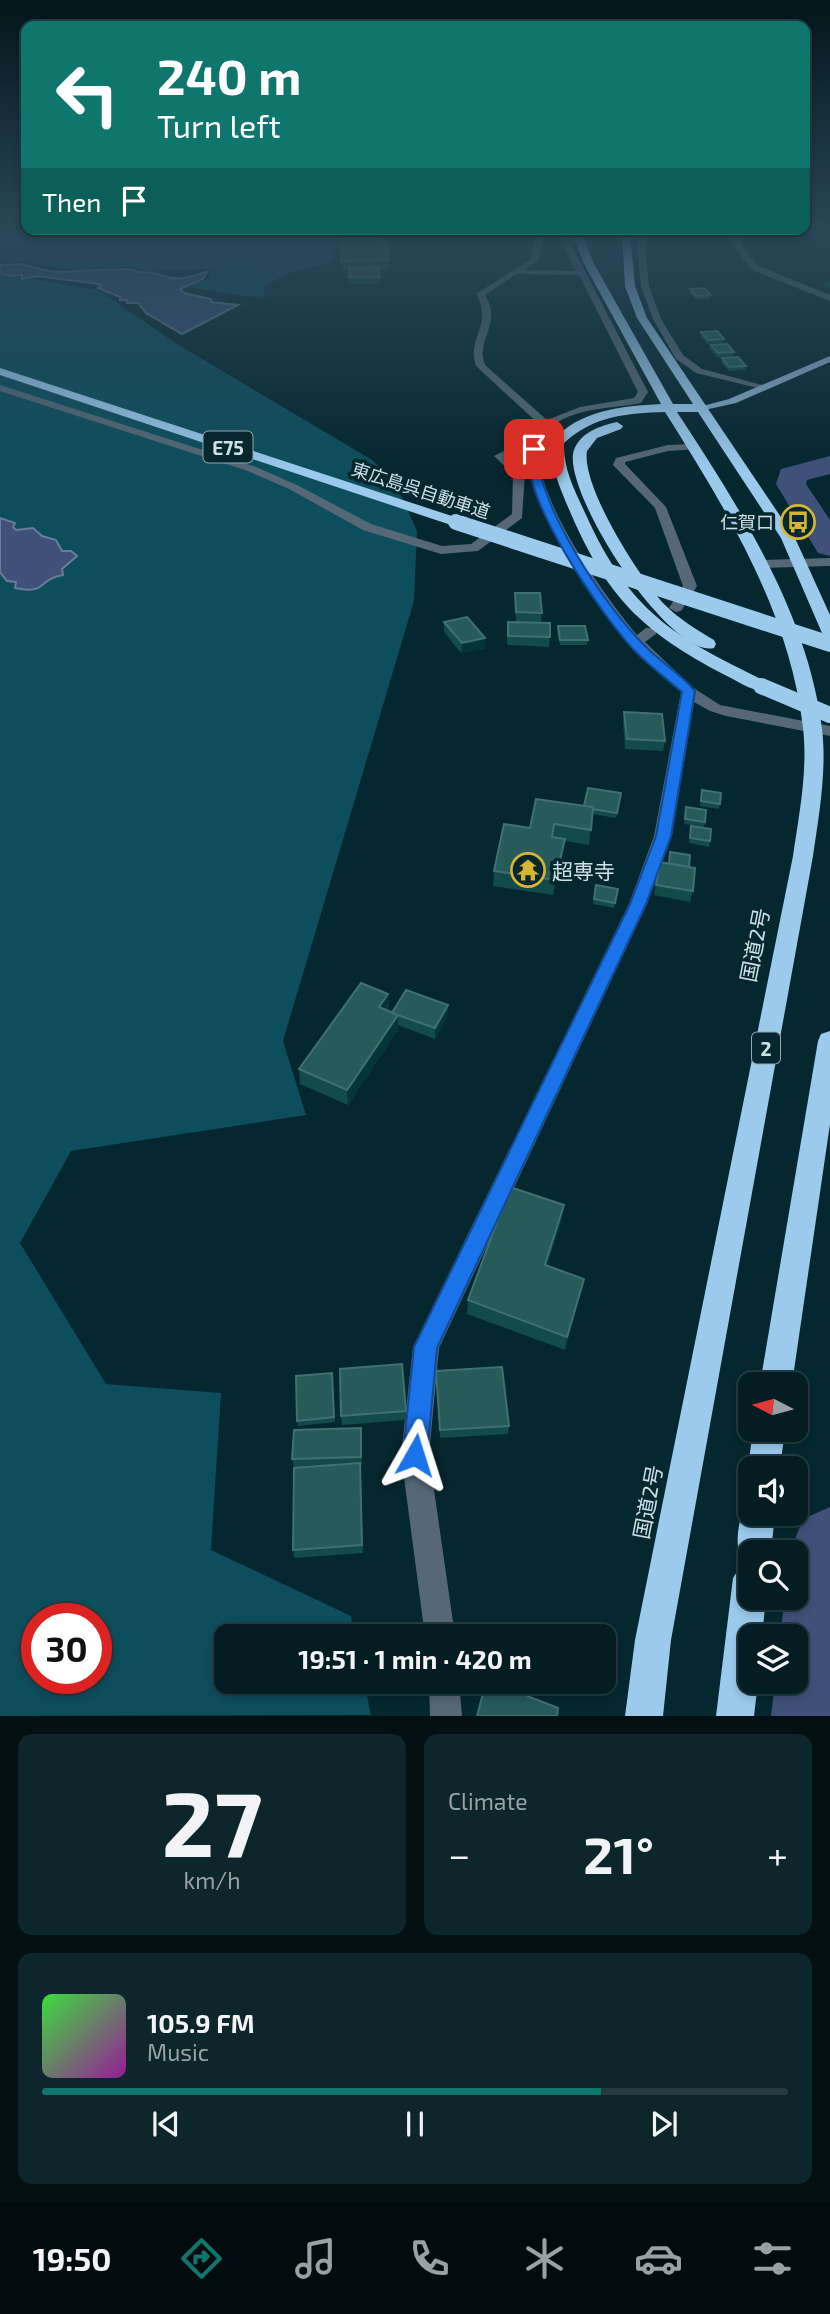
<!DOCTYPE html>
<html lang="en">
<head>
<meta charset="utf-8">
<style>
	:root { --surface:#041d23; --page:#0d262b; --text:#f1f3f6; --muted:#97a2a6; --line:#253b41; --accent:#0f766e }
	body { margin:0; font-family:"Exo 2","Noto Sans JP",sans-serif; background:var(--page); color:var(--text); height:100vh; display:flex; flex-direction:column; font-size:26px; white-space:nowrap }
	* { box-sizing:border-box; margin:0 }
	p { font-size:23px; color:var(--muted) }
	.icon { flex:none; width:38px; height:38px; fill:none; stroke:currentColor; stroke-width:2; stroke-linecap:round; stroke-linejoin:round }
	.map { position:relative; height:1716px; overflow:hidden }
	.drawer { display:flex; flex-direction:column; gap:18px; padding:18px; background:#021013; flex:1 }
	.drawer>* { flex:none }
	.guide { position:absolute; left:21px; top:21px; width:789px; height:214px; border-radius:14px; box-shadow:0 4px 10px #0003,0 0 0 2px var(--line); background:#0f766e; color:#fff; overflow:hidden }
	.needle { width:46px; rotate:276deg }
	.buttons { position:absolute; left:738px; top:1372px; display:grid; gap:14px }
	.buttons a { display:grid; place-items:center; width:70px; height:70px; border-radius:14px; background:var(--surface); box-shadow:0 4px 10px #0003,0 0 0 2px var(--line); font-size:35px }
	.speed { position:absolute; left:21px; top:1603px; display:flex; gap:14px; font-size:35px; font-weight:700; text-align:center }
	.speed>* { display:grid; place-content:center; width:91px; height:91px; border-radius:50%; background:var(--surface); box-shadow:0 4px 10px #0003,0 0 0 2px var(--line); line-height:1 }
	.speed .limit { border:10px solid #d22; background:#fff; color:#111 }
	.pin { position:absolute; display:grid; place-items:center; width:60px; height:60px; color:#fff; margin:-30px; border-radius:14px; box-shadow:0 4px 10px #0006 }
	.me { position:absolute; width:77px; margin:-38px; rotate:6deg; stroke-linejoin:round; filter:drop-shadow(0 0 5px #0008) }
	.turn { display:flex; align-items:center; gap:24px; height:147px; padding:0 21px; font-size:32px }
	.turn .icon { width:91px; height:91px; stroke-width:2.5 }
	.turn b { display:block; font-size:49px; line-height:60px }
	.then { display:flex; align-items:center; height:66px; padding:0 21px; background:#0003; gap:14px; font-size:26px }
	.big { font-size:52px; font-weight:700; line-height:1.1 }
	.drawer .widget { flex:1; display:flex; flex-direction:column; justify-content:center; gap:10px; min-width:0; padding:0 24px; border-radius:14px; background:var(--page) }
	.drawer .dial { align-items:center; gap:0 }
	.dial b { font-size:91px; line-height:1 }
	.song { display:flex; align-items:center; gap:21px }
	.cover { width:84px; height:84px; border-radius:10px; background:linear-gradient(135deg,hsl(120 70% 55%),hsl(300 70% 35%)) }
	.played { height:7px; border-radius:4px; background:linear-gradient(90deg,var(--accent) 75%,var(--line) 75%) }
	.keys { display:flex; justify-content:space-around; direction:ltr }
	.heat { display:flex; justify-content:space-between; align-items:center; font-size:38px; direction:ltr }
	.drawer .tiles { flex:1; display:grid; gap:18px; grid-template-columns:1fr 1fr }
	.widget:last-child { grid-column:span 2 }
	.trip { position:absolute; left:214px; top:1624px; width:402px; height:70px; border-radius:14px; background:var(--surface); box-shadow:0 4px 10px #0003,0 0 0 2px var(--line); font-weight:700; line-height:70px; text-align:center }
	.menu { display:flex; height:112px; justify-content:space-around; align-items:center; background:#020c0e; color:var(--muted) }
	.menu .icon { width:49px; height:49px }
	.menu .on { color:var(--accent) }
	.menu b { font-size:32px; color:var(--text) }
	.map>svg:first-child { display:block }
	.green { fill:#0d4e5c; fill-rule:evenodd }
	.water { fill:#405179; stroke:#6b7c99; stroke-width:2 }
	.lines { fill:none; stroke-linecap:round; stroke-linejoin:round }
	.river { fill:#405179; fill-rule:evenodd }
	.minor { fill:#566876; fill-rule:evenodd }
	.major { fill:#88aecb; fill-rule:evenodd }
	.highway { fill:#9bcaed; fill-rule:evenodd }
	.highway-bridge { stroke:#9bcaed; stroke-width:16 }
	.wall { fill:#124b4a }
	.shaded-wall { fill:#043638 }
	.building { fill:#265b5a; stroke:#417070; stroke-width:2 }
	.route { fill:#1a73e8; stroke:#114b97; stroke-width:2 }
	.labels { text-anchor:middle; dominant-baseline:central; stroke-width:7; stroke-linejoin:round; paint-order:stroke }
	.far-street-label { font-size:18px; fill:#cee0e5; stroke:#05272f }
	.far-poi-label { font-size:18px; fill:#cee0e5; stroke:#05272f; text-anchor:end }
	.shield { fill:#05272f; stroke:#92a8ae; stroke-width:2 }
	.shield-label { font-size:19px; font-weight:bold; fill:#cee0e5 }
	.poi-label { font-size:21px; fill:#cee0e5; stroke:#05272f; text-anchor:start }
	.street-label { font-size:21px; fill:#cee0e5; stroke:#05272f }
</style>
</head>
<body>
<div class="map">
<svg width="830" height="1716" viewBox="0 0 830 1716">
	<rect width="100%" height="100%" fill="#05272f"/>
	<g class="green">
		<path d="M0,233H346L335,239L332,262C306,267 286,272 264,287L265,299L187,287L209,279L213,269L148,271L126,266L105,270H76L22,262H0Z"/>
		<path d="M0,274L98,290L177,344L372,460L396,484L417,531L414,601L283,1041L306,1115L71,1151L20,1243L106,1384L221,1393L211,1550L351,1616L355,1636H226V1682H364L371,1715L0,1716ZM37,1619H96V1678H37Z"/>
	</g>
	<g class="water">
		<path d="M21,264L53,272L130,269C140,275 148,270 158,274C178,282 186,278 207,272L203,279L180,289L184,293L211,299V302L238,305L182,334L146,313L138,303H127V300H120V297L98,288L101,286L99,284L37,276L22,279V275L9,276L0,273V265Z"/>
		<path d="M0,518L15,523L13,527L16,530L33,528L42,536L56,540L62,551H71L77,556L62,569L63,575C37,579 48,595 15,588L16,582L7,581L0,572Z"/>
	</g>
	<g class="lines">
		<g class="river">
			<polygon points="830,456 830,474 807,480 806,484 830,520 830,556 818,553 776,484 781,469"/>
			<polygon points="830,1507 830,1716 771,1716 775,1682 796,1682 796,1636 780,1636 785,1598 796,1598 796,1552 790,1552 803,1519"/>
		</g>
		<g class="minor">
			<polygon points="0,233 8,233 0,237"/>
			<path d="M536,233H544L539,260L525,270L576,271L558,233H565L648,392L641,403C611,409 572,407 549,429C508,467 610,603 637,635L646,628H656V634L645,642L692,687L720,705L830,726V736L726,716L710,711L694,702L672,836L647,904L439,1348L429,1455L455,1636H425L401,1455L413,1347L629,904L654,836L681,692C664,678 644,662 630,645C595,608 528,505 529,453L506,457L525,473L522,518L478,551L441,554L363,530L289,489L248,471L0,391V385L256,467L297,485L371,524L442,546L471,544L512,514L513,474L494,456L510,448L529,446L541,426L476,366C466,338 494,325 476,294L531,259ZM517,274L579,275L638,392L634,398L580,407L547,420L485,365C475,338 503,325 485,295Z"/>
			<polygon points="636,233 644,233 649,286 661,319 683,355 702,369 766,386 766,390 696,373 676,359 653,319 641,286"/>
			<polygon points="730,233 738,233 745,250 758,266 830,295 830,301 752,270 737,250"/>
			<polygon points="694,444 699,447 698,449 668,451 625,462 625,464 666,507 697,586 681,611 676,612 669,608 683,586 655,508 613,465 616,458 668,445"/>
			<polygon points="830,558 830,566 761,568 755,564 761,560"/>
			<polygon points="429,1682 459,1682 462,1716 430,1716"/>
		</g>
		<polygon class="major" points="830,356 830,362 736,403 700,411 695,408 729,399"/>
		<g class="highway">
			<path d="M573,233H582L593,262L673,404H693L637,318L625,286L622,233H630L635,286L647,318L795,538L830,615V638L822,633L781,538L698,412H677C739,507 808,613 822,729C827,770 819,815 813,856L671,1640L663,1716H625L635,1640L793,856C799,815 808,770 803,728C790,612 726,509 665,412C627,413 593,416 564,443C563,469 575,491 586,515C631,614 674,636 767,682L770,686L767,690C753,693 736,680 723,674C643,632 607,597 571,514C561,490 550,468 552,442C578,410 622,406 661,404L583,262Z"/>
			<polygon points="0,368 461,519 463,522 461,525 451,525 0,375"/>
			<path d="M617,422L623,426L621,429L597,438L587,451C581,486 640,579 665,605C679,619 697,630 714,640L716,644L714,648C669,659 560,489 574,450C581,432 600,426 617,422Z"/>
			<polygon points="830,1031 830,1124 792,1384 760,1384 818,1041 821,1034"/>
			<polygon points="753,1430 785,1430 780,1468 751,1468 751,1476 748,1468"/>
			<path d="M751,1500V1514H775L771,1552H751V1598H766L762,1636H751V1682H758L754,1716H716L733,1578L742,1564C734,1545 738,1521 746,1502Z"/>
		</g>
		<g class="highway-bridge">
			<polyline points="456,522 830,644"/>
			<polyline points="761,686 830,715"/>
		</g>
	</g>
	<g class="wall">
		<polygon points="377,241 387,241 388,270 379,270 380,284 349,284 349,271 342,271 341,261"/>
		<polygon points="830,281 830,288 824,286 825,283"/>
		<polygon points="690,289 711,295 710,299 695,299 689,292"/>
		<polygon points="701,332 724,339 723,343 707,344 700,336"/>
		<polygon points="711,345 734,352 733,356 717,357 710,349"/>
		<polygon points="722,358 746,366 745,370 729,371 721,362"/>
		<polygon points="515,593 542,613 541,622 516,622"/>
		<polygon points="444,622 485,648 461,653 444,632"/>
		<polygon points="508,622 550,637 549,647 507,645"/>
		<polygon points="558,626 588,640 587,645 560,645 557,631"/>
		<polygon points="624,712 665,741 663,751 625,749 623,722"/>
		<polygon points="702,790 720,804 719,809 700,806"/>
		<polygon points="621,793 616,818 592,814 589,845 565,841 563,854 553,895 493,886 494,871 530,828 584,806"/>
		<polygon points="686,807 705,822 704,827 684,824"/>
		<polygon points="691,826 710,841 709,847 689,843"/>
		<polygon points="660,862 689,867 693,891 690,902 654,895"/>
		<polygon points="596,885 618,889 614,908 593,904"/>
		<polygon points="388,994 389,1009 388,1011 392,1012 448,1005 448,1015 435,1039 398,1025 398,1030 348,1105 300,1084 299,1069"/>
		<polygon points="562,1220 547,1266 584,1279 565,1350 467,1314 468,1300"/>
		<polygon points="436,1371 509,1426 508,1434 440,1438"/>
		<polygon points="332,1373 335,1422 298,1426 297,1421"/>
		<polygon points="406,1411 406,1420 342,1425 341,1416"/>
		<polygon points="362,1437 362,1465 360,1465 363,1553 294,1558 293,1550 294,1467 292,1459"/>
	</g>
	<g class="shaded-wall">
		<polygon points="485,638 485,648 461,653 462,643"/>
		<polygon points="565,839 563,854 553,895 555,880"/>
		<polygon points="388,994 389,1009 380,1022 379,1007"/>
		<polygon points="448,1005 448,1015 435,1039 435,1028"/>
		<polygon points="398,1015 398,1030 348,1105 347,1090"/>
		<polygon points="564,1205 562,1220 543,1279 545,1265"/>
		<polygon points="584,1279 581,1293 565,1350 567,1337"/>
	</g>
	<g class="building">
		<polygon points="343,233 377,233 377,241 387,241 388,260 341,261"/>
		<polygon points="378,267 380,277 349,277 349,268"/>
		<polygon points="704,288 711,295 696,296 690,289"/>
		<polygon points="717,331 724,339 708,340 701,332"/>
		<polygon points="727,344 734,352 718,353 711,345"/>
		<polygon points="738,357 746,366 729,367 722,358"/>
		<polygon points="515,593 540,593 542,613 516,612"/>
		<polygon points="467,617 485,638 462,643 444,622"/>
		<polygon points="508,622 550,623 550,637 508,636"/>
		<polygon points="558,626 585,626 588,640 560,640"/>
		<polygon points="624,712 662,714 665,741 627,739"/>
		<polygon points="588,788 621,793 617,813 592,809 593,807 584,806"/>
		<polygon points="702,790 721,793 720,804 701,801"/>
		<polygon points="536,799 593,807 591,830 554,824 552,837 565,839 555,880 494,871 504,824 530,828"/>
		<polygon points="686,807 706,810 705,822 685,819"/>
		<polygon points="691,826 711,829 710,841 690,838"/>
		<polygon points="670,852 690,855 689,867 669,864"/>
		<polygon points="660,862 695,868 693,891 656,885"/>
		<polygon points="596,885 618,889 615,903 594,899"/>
		<polygon points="361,983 388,994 379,1007 398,1015 347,1090 299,1069"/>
		<polygon points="406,990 448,1005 435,1028 392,1013"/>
		<polygon points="510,1187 564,1205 545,1265 584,1279 567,1337 468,1300"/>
		<polygon points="402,1364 406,1411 341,1416 340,1369"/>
		<polygon points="502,1367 509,1426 440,1430 436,1371"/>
		<polygon points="332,1373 334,1417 297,1421 296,1376"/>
		<polygon points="361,1428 361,1457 292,1459 294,1430"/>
		<polygon points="360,1463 362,1545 293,1550 294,1468"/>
		<polygon points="486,1682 492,1682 558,1708 557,1716 477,1716"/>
	</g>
	<linearGradient id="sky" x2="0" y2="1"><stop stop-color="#03151a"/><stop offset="0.49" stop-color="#2a4758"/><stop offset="1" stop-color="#2a4758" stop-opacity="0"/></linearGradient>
	<rect width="830" height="473" fill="url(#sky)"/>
	<path class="route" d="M530,446L538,449C535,503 608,611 647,648C662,663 682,675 695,691L671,836L646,904L437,1348L427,1455L424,1464L415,1468L406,1464L403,1455L414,1347L630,904L656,836L682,692C667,679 651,667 637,653C605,621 515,491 530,446Z"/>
	<defs>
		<g id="bus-ring" transform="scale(1.75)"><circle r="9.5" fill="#05272f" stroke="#d8b434" stroke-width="1.5"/><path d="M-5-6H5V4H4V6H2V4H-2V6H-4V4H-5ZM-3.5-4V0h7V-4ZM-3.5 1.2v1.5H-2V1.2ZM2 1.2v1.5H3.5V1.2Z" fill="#d8b434"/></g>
		<g id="temple-ring" transform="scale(1.75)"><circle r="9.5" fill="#05272f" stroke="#d8b434" stroke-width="1.5"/><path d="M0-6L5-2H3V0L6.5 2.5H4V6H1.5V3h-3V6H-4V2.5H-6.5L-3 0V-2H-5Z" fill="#d8b434"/></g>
	</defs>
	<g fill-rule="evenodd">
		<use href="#bus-ring" x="798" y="522"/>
		<use href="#temple-ring" x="528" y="870"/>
	</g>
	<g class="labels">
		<g class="far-street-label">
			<text transform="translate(421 490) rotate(18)">東広島呉自動車道</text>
		</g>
		<g class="far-poi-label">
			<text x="774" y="522">仁賀口</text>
		</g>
		<g class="shield">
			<rect x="203.5" y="431.5" width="49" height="31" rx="5"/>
			<rect x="752" y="1032.5" width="28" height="31" rx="5"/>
		</g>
		<g class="shield-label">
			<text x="228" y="447">E75</text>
			<text x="766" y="1048">2</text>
		</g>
		<g class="poi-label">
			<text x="552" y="870">超専寺</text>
		</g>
		<g class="street-label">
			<text transform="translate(754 945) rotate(-79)">国道2号</text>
			<text transform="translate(647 1502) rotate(-79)">国道2号</text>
		</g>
	</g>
</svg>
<div class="buttons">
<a><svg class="needle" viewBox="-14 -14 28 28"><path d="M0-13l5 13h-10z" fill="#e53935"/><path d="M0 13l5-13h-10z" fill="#97a2a6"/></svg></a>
<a><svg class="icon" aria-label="sound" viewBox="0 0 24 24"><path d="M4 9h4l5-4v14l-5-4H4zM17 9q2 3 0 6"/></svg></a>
<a><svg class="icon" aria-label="search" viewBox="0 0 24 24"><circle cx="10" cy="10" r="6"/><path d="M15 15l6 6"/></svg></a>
<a><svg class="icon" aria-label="layers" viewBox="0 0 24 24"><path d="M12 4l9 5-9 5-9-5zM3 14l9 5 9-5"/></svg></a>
</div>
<div class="speed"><div class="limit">30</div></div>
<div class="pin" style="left:534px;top:449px;background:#d93025"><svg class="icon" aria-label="arrive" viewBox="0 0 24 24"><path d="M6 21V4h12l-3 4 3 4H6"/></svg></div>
<svg class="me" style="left:415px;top:1455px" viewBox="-20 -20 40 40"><path d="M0-17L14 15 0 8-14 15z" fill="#1a73e8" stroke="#fff" stroke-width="4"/></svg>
<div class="trip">19:51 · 1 min · 420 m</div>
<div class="guide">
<div class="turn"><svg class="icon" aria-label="left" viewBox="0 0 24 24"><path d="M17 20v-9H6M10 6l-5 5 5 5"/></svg><div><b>240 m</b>Turn left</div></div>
<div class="then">Then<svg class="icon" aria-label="arrive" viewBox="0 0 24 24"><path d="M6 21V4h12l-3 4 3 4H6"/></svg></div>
</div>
</div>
<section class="drawer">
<div class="tiles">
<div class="widget dial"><b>27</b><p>km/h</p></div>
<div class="widget"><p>Climate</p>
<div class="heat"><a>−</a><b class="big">21°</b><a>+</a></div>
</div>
<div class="widget">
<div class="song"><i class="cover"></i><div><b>105.9 FM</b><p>Music</p></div></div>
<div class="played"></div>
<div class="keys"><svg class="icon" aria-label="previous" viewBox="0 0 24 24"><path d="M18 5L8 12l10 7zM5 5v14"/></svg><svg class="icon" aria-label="pause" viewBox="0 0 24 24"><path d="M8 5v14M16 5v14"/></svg><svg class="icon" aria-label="next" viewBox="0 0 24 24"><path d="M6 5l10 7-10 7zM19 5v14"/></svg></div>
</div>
</div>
</section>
<nav class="menu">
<b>19:50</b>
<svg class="icon on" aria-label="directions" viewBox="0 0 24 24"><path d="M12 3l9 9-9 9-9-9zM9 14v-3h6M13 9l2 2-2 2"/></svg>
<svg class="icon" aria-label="music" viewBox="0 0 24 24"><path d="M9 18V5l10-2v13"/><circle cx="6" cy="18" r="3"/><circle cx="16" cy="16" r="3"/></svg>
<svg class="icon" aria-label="phone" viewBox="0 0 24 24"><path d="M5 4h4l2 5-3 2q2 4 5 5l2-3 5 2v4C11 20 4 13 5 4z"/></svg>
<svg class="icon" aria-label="climate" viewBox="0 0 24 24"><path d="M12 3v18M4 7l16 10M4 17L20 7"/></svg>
<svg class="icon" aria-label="car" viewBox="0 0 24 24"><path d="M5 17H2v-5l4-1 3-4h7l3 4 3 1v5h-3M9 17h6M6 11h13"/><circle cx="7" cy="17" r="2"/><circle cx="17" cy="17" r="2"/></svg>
<svg class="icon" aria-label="filters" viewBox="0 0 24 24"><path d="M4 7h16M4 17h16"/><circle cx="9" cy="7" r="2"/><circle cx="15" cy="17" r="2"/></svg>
</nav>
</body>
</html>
